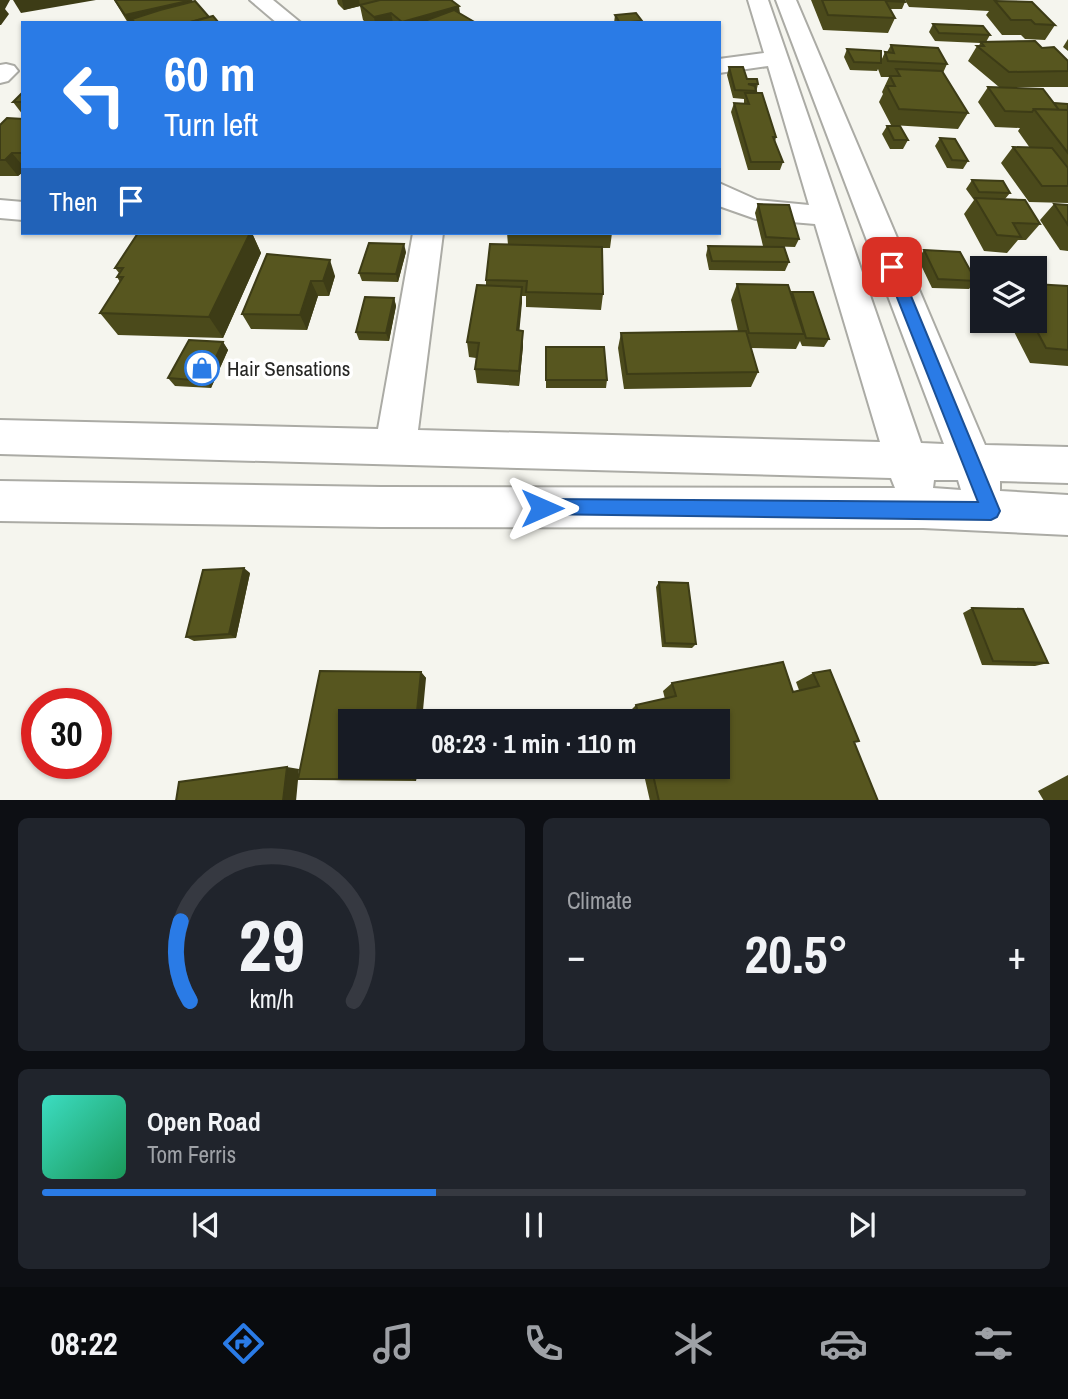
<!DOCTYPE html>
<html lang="en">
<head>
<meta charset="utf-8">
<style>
	:root { --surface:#171b24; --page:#20242c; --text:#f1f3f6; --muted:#9ea1a6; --line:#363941; --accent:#2a7be6 }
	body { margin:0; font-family:"Archivo Narrow",sans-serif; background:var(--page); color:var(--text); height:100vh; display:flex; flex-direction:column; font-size:26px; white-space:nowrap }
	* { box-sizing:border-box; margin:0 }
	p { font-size:23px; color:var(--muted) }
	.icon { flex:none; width:38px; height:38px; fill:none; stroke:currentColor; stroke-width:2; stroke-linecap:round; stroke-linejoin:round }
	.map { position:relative; height:800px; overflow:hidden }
	.drawer { display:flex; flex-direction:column; gap:18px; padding:18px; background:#0d0f14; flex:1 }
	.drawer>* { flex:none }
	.hud { position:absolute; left:21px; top:21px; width:700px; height:214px; border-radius:0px; box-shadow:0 2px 5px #0004; background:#2a7be6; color:#fff; overflow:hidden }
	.buttons { position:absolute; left:970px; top:256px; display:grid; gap:14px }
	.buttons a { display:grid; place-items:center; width:77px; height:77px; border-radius:0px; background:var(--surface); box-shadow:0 2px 5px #0004; font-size:35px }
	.speed { position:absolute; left:21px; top:688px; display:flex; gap:14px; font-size:35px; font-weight:700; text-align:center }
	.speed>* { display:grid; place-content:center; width:91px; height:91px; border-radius:50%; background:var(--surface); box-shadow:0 2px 5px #0004; line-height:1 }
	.speed .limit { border:10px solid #d22; background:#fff; color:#111 }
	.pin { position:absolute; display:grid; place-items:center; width:60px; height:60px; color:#fff; margin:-30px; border-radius:14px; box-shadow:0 4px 10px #0006 }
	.me { position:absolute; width:77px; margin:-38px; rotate:90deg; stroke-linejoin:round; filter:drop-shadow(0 0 5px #0008) }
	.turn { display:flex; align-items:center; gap:24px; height:147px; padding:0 28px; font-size:32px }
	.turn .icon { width:91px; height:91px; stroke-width:2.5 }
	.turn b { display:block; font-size:49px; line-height:60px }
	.then { display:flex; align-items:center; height:66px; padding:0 28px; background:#0003; gap:14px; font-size:26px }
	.big { font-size:52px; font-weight:800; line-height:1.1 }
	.drawer .card { flex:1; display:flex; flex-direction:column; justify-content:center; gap:10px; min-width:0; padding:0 24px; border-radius:10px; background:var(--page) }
	.drawer .dial { align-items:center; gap:0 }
	.dial svg { height:182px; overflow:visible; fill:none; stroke:var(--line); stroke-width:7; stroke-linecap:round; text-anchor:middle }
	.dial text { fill:var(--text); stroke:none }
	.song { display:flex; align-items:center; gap:21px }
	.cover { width:84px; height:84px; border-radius:10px; background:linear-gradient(135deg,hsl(170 70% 55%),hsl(150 70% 35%)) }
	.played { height:7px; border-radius:4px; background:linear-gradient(90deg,var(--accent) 40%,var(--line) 40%) }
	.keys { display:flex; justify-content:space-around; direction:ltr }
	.heat { display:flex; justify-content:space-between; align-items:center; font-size:38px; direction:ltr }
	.drawer .tiles { flex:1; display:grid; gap:18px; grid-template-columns:1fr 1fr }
	.card:last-child { grid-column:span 2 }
	.trip { position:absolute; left:338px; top:709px; width:392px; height:70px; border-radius:0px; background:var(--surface); box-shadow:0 2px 5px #0004; font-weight:800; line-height:70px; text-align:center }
	.tab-bar { display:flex; height:112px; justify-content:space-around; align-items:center; background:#090b0e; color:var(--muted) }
	.tab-bar .icon { width:49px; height:49px }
	.tab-bar .on { color:var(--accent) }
	.tab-bar b { font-size:32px; color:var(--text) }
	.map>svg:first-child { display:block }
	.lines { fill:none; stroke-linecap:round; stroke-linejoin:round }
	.minor-casing { stroke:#ababa5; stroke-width:4 }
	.minor { fill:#fff; fill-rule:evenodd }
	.wall { fill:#4b4a1b }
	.shaded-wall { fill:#3d3c16 }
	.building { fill:#57561f; stroke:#3d3c16; stroke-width:2 }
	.route { fill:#2a7be6; stroke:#1b5096; stroke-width:2 }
	.labels { text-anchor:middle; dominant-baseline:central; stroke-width:7; stroke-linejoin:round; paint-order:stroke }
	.poi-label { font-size:21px; fill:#262624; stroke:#fff; text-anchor:start }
</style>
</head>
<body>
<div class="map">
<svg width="1068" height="801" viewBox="0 0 1068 801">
	<rect width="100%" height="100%" fill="#f5f5ee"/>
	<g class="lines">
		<g class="minor-casing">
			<g id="minor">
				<polygon points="250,0 273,0 301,23 277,23"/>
				<path d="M748,0H768L921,443L944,444L776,0H796L985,445L1068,447V483L1000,481V491L1068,495V535L923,528L381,527L0,521V481L381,487L895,488L891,478L0,454V420L378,429L413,233H443L418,430L880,442L815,224L756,219L719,206V183L757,200L809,205L768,66L719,73V59L764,53ZM934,480H958L961,490L933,488Z"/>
				<polygon points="6,64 14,66 18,71 8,81 0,83 0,65"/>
				<polygon points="0,200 23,202 23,220 0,218"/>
			</g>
		</g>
		<use href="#minor" class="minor"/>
	</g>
	<g class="wall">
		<polygon points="114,0 193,2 209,17 219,23 128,23"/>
		<polygon points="337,0 451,0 460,14 476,23 366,23 363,20 360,6 344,10 338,4"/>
		<polygon points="811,0 904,0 905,2 902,9 890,9 895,18 888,33 823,30"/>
		<polygon points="905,0 996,0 1055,25 1045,40 1025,39 1021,35 1002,35 986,15 989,11 909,7"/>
		<polygon points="615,15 641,23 614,23"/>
		<polygon points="933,24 990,35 986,42 1042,48 1068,61 1068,87 1003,87 1054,103 1068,104 1068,203 1029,202 1001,163 1013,147 1030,148 1018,131 1020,128 995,127 978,102 988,87 999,87 968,61 977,46 979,46 980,43 935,41 929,32"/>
		<polygon points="1068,39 1068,51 1063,47"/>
		<polygon points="891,45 947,64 943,73 968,113 958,129 891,125 879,102 883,94 882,92 889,77 881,77 878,69 877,71 850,70 844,57 847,49 881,61 885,52 887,52"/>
		<polygon points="729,67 747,79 758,84 756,93 776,137 775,142 783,162 780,170 748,170 731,112 734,103 744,104 744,99 733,98 727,75"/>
		<polygon points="23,92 23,115 13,102"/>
		<polygon points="23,119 23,172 18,176 0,176 0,125"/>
		<polygon points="887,126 908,140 903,149 890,149 882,134"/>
		<polygon points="940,138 968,161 963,169 947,168 935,146"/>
		<polygon points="972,180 1010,193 1005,199 1040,224 1026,240 1018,240 1007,253 984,251 964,214 974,200 966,189"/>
		<polygon points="758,204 799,239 795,247 763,246 755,213"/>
		<polygon points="1054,204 1068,205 1068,251 1060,250 1040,220"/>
		<polygon points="138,233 252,233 261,253 223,338 118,335 100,313 120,282 117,277 119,273 115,268"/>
		<polygon points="507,233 612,233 610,248 602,248 603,294 601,310 526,307 526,296 522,296 519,330 523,346 519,386 477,383 475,369 476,358 469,357 467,342 486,286 486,280 508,245"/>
		<polygon points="708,246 789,262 785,271 709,270 706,255"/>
		<polygon points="924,250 976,281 969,289 932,288 918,259"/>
		<polygon points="406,252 398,282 362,281 359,273"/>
		<polygon points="267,254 335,276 329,296 318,296 307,330 251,329 242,314"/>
		<polygon points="737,284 791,293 792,292 829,339 824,347 802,346 800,341 796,349 751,348 758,372 751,387 624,389 618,348 621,333 738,331 731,300"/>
		<polygon points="1068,286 1068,366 1030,363 1008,320 1034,320"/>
		<polygon points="394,298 396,306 389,341 359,340 356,332"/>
		<polygon points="223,342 228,350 211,388 175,386 168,378"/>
		<polygon points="546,347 607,380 606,388 546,388"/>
		<polygon points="250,573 236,638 194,641 186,637"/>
		<polygon points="659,582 696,644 692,648 662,647 656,587"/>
		<polygon points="972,608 1048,663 1035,666 982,665 963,613"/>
		<polygon points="421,672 426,678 350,766 418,766 416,781 310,780 298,779"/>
		<polygon points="813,673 854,742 878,801 650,801 642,766 718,766 718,721 632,721 630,711 636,705 665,699 663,691 672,683 793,692 799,690 796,682"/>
		<polygon points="1068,775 1068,801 1044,801 1038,791"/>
	</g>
	<g class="shaded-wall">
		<polygon points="0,0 10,0 5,9 9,14 1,25 0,25"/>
		<polygon points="13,0 96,0 21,13"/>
		<polygon points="192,0 199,15 129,23 125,15"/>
		<polygon points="342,0 359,0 360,6 344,10"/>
		<polygon points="459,6 461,21 454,23 402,23 402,22"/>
		<polygon points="391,13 393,23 375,23 374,17"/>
		<polygon points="12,153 23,166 23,172 18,176 5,160"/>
		<polygon points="250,233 252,233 261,253 223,338 209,317"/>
		<polygon points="404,244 406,252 398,282 396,274"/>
		<polygon points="330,260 335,276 329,296 323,281"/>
		<polygon points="311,281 318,296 307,330 300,315"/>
		<polygon points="522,287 522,303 518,345 517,330"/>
		<polygon points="394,298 396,306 389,341 386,333"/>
		<polygon points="523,331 523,346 519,386 519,371"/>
		<polygon points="223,342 228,350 211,388 205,381"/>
		<polygon points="244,568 250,573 236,638 229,634"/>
		<polygon points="421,672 426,678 422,721 416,721"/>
		<polygon points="412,766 418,766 416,781 410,779"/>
		<polygon points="287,767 299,769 296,801 283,801"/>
	</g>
	<g class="building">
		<polygon points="115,0 192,0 125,15"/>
		<polygon points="380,0 451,0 459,6 402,22 391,13 374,17 360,5"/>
		<polygon points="822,0 885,0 895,18 828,15"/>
		<polygon points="886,0 904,0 905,2 887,1"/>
		<polygon points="195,1 209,17 187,23 135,23 132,19 160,10"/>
		<polygon points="995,1 1032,2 1055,25 1035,24 1031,20 1011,20"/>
		<polygon points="454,10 476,23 419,23"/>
		<polygon points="636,13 642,21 620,23 615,15"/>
		<polygon points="213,16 219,23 187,23"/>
		<polygon points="933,24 983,26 990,35 939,33"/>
		<polygon points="1035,41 1042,48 1054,47 1068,61 1068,71 1009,72 977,46 984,46 981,42"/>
		<polygon points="891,45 938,48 947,64 888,61 885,52 894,53"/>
		<polygon points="847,49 881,51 881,63 854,62"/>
		<polygon points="729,67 743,67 747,79 757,79 758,84 748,84 755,86 756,91 735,90"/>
		<polygon points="896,69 942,71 968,113 899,109 887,86 895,86 890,76 900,76"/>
		<polygon points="988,87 1043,89 1059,110 1034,109 1032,112 1005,111"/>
		<polygon points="23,92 23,102 13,102"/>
		<polygon points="745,93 762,93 776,137 773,137 783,162 751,162 734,103 749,104"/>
		<polygon points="1054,103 1068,104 1068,110 1059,110"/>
		<polygon points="1034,109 1068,110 1068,153"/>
		<polygon points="7,118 23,119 23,153 12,153 5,160 0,160 0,125"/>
		<polygon points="887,126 900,126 908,140 894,140"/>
		<polygon points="940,138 955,139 968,161 952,160"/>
		<polygon points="1013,147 1052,148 1068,168 1068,186 1042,186"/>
		<polygon points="972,180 1003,181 1010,193 979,192"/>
		<polygon points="975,198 1025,200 1040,224 1013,223 1021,237 997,235"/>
		<polygon points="758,204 789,205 799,239 766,237"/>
		<polygon points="1054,204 1068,205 1068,225"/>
		<polygon points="138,233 250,233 209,317 100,313 123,277 117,277 123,268 115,268"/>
		<polygon points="369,243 404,244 396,274 359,273"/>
		<polygon points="490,244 602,247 603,294 526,292 527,281 486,280"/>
		<polygon points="708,246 784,247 789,262 712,261"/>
		<polygon points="924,250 960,252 976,281 938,279"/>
		<polygon points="267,254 330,260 323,281 311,281 300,315 242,314"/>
		<polygon points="737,284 788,285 804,334 749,333"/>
		<polygon points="1034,284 1068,286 1068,350 1046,348 1031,320 1034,320"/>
		<polygon points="477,285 522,287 517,330 523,331 519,371 475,369 479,343 467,342"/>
		<polygon points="792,292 813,292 829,339 806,338"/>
		<polygon points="365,297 394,298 386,333 356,332"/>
		<polygon points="746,331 758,372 627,374 621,333"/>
		<polygon points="189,340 223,342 205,381 168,378"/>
		<polygon points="546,347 604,347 607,380 546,380"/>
		<polygon points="244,568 229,634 186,637 203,570"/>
		<polygon points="659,582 688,583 696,644 665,643"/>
		<polygon points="972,608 1023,609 1048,663 993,661"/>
		<polygon points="783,662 793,692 819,686 813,673 830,670 859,741 854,742 878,801 659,801 651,766 718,766 718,721 640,721 636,705 676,696 672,683"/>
		<polygon points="320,671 421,672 416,721 350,721 350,766 412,766 410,779 298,779"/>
		<polygon points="287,767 283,801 176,801 179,782"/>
	</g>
	<polygon class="route" points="892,262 899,267 1000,511 997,517 991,520 536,514 533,508 536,502 542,499 978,502 885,267"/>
	<defs>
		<g id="shop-ring" transform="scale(1.75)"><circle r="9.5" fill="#fff" stroke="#2a7be6" stroke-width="1.5"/><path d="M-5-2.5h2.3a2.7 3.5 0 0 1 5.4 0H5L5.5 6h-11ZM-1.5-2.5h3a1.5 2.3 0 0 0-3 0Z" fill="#2a7be6"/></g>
	</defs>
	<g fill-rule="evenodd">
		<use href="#shop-ring" x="202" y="368"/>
	</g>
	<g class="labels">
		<g class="poi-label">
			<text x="227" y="368">Hair Sensations</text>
		</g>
	</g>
</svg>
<div class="buttons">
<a><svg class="icon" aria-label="layers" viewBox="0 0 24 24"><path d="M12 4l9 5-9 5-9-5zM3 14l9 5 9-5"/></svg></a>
</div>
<div class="speed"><div class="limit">30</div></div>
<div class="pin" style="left:892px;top:267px;background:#d93025"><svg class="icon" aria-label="arrive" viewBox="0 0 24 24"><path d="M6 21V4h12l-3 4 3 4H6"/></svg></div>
<svg class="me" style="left:542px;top:508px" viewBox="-20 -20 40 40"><path d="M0-17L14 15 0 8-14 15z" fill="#2a7be6" stroke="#fff" stroke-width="4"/></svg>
<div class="trip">08:23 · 1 min · 110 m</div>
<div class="hud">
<div class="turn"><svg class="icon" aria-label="left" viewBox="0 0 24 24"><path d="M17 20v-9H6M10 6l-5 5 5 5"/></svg><div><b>60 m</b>Turn left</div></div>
<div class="then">Then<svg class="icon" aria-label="arrive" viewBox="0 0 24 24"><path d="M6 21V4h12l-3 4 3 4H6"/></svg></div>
</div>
</div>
<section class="drawer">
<div class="tiles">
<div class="card dial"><svg viewBox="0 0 100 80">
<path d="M14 69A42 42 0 1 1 86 69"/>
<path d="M14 69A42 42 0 0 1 10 34" stroke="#2a7be6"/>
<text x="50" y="56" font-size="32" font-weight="700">29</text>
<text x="50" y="72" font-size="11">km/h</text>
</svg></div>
<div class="card"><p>Climate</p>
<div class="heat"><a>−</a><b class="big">20.5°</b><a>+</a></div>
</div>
<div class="card">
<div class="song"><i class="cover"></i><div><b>Open Road</b><p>Tom Ferris</p></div></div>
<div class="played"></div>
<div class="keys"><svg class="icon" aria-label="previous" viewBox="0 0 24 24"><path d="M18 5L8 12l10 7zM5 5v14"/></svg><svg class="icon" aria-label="pause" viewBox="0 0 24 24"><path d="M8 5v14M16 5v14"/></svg><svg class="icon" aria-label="next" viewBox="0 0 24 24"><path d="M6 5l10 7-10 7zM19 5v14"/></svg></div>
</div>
</div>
</section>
<nav class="tab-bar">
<b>08:22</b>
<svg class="icon on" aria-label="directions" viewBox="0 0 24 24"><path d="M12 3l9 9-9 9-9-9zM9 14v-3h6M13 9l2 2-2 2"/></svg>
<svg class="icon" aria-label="music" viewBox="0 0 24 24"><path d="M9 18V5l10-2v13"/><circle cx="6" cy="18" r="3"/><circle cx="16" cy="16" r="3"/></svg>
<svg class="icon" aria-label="phone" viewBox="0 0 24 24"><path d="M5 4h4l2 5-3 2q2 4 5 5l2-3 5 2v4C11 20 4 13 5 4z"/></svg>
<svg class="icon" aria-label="climate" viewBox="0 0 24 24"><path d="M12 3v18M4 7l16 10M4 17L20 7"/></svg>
<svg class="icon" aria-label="car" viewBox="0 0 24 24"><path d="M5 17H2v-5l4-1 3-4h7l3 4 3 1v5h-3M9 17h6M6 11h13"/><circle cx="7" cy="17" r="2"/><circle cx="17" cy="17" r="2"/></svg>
<svg class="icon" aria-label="filters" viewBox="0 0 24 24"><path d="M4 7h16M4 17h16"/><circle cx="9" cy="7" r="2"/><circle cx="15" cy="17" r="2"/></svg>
</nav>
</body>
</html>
